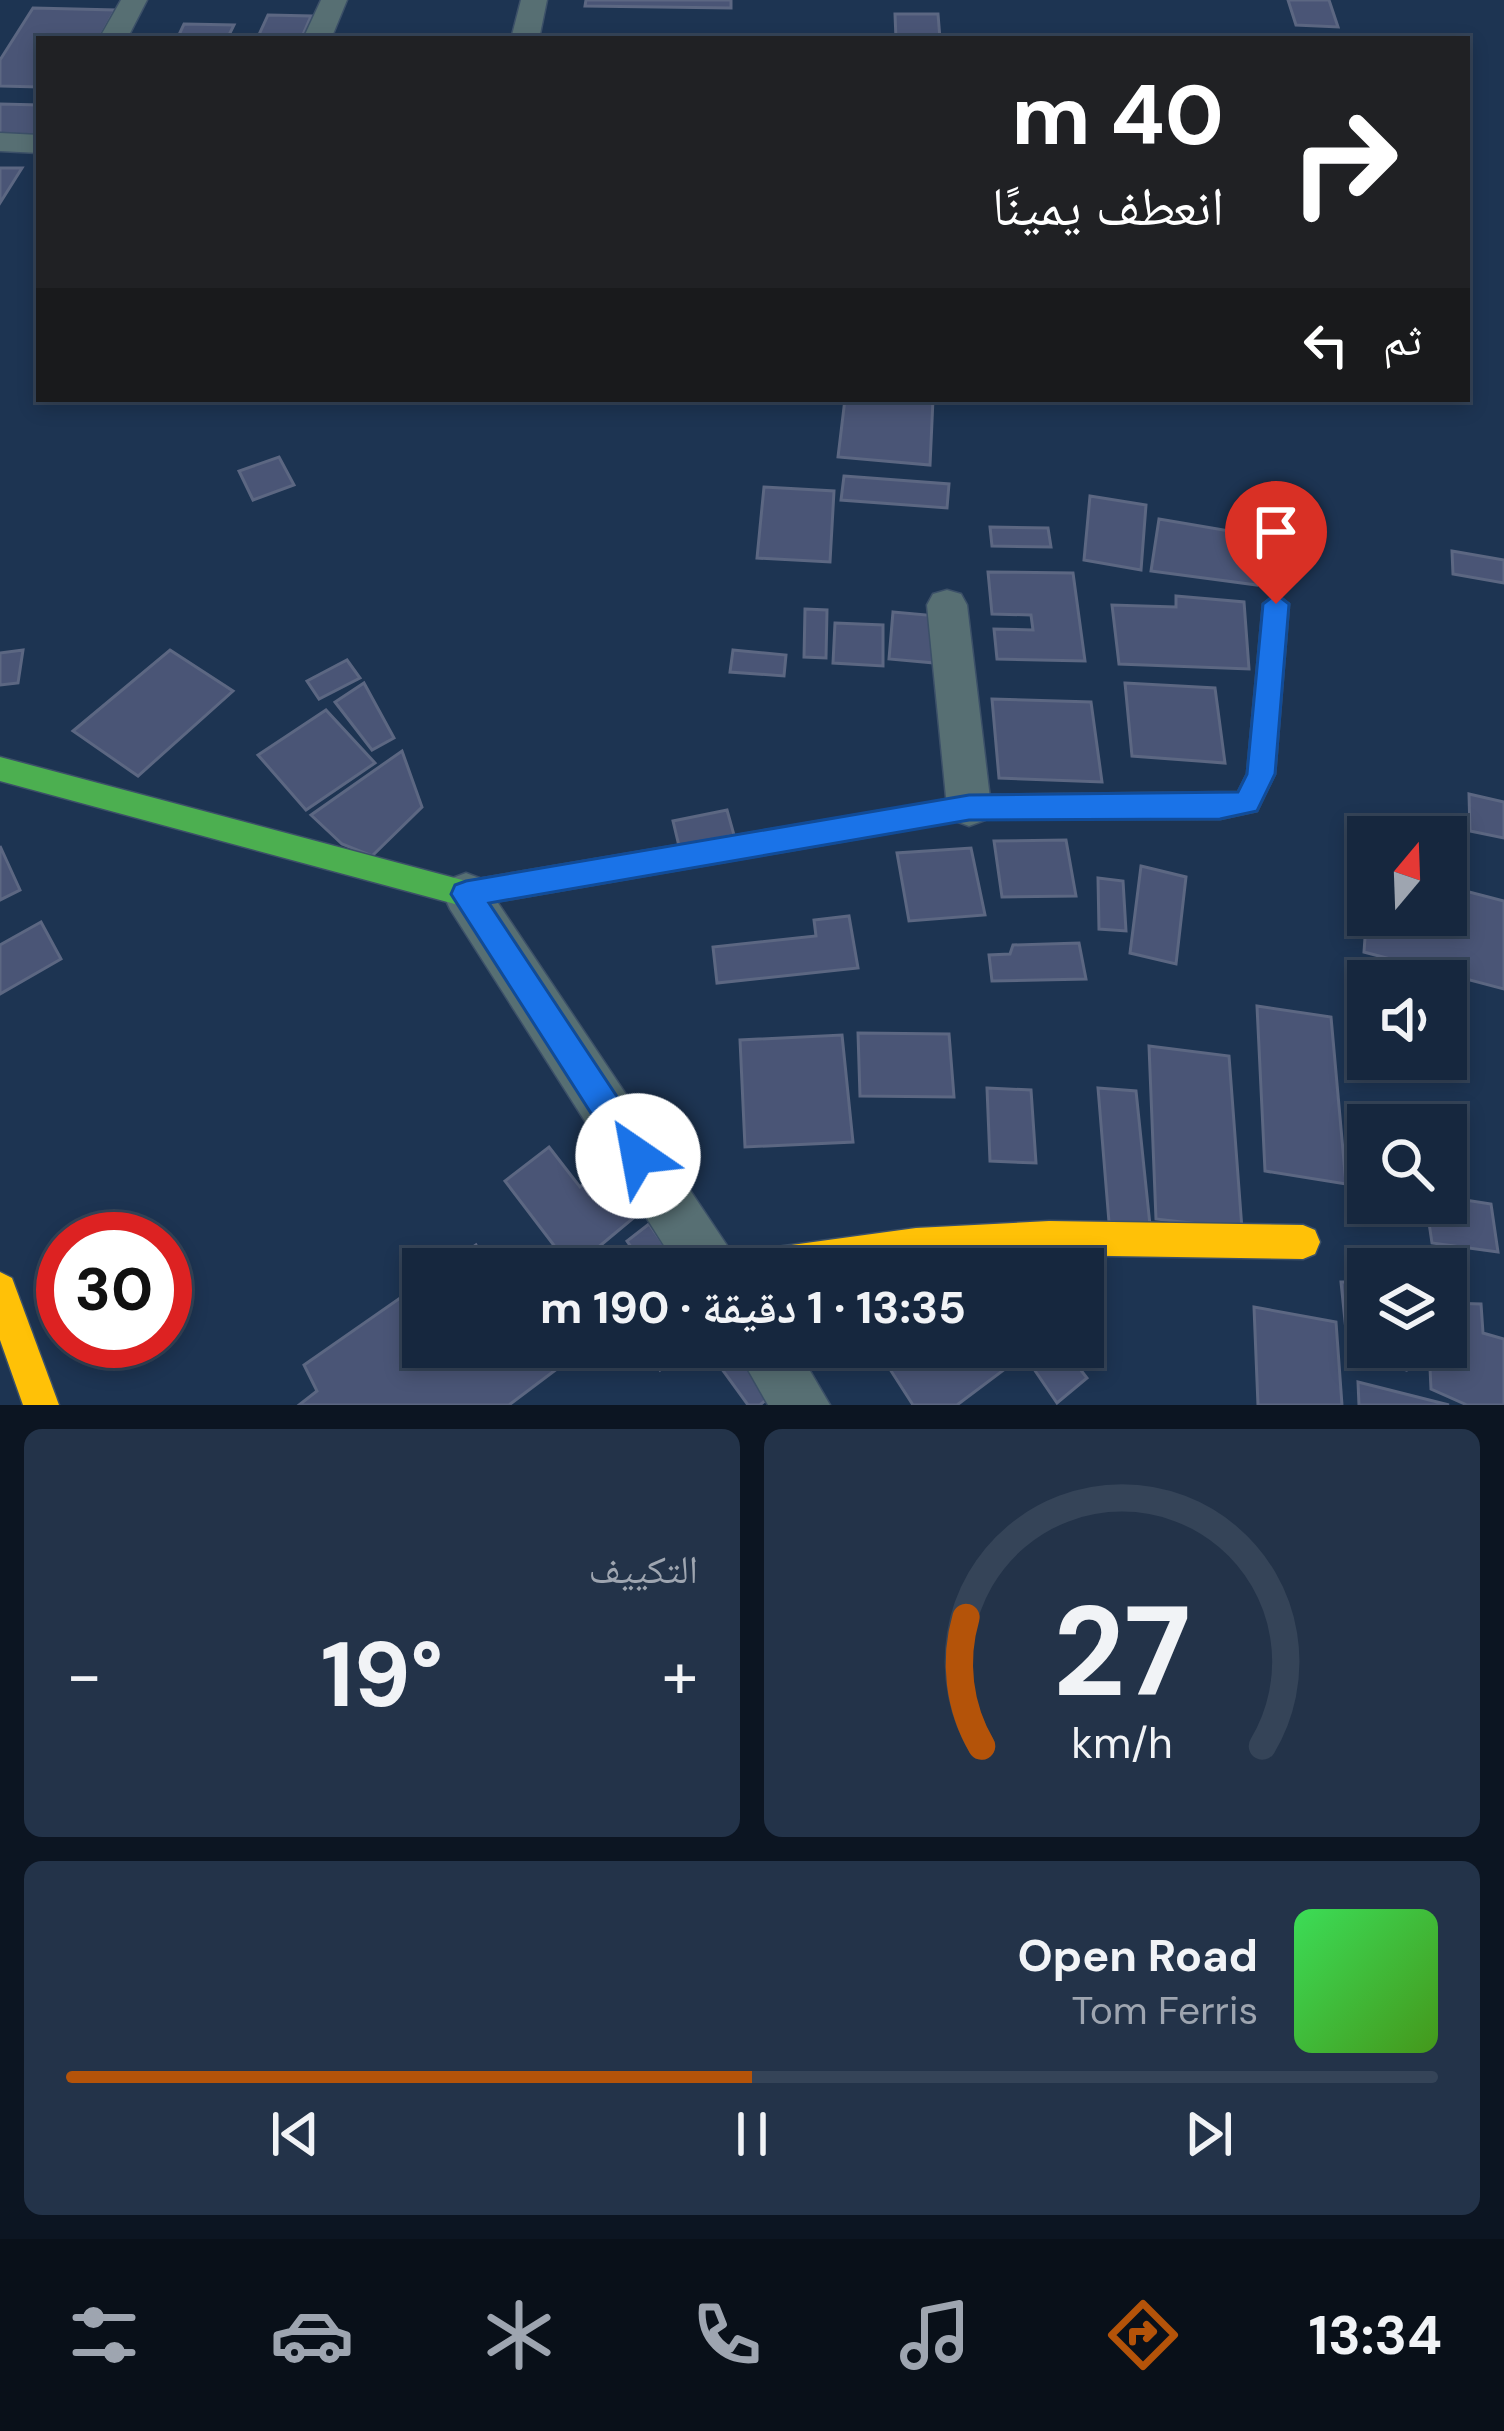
<!DOCTYPE html>
<html lang="ar">
<head>
<meta charset="utf-8">
<style>
	:root { --surface:#16273e; --page:#233349; --text:#f1f3f6; --muted:#9ea5b0; --line:#354458; --accent:#b45309 }
	body { margin:0; font-family:"DM Sans","Noto Naskh Arabic",sans-serif; background:var(--page); color:var(--text); direction:rtl; height:100vh; display:flex; flex-direction:column; font-size:45px; white-space:nowrap }
	* { box-sizing:border-box; margin:0 }
	p { font-size:39px; color:var(--muted) }
	.icon { flex:none; width:66px; height:66px; fill:none; stroke:currentColor; stroke-width:2; stroke-linecap:round; stroke-linejoin:round }
	.map { position:relative; height:1405px; overflow:hidden; direction:ltr }
	.panel { display:flex; flex-direction:column; gap:24px; padding:24px; background:#0c1522; flex:1 }
	.panel>* { flex:none }
	.top-card { position:absolute; left:36px; top:36px; width:1434px; height:366px; border-radius:0px; box-shadow:0 6px 18px #0003,0 0 0 3px var(--line); direction:rtl; background:#202124; color:#fff; overflow:hidden }
	.needle { width:78px; rotate:19deg }
	.buttons { position:absolute; left:1347px; top:816px; display:grid; gap:24px }
	.buttons a { display:grid; place-items:center; width:120px; height:120px; border-radius:0px; background:var(--surface); box-shadow:0 6px 18px #0003,0 0 0 3px var(--line); font-size:60px }
	.speed { position:absolute; left:36px; top:1212px; display:flex; gap:24px; font-size:60px; font-weight:700; text-align:center }
	.speed>* { display:grid; place-content:center; width:156px; height:156px; border-radius:50%; background:var(--surface); box-shadow:0 6px 18px #0003,0 0 0 3px var(--line); line-height:1 }
	.speed .limit { border:18px solid #d22; background:#fff; color:#111 }
	.pin { position:absolute; display:grid; place-items:center; width:102px; height:102px; color:#fff; margin:-123px -51px; border-radius:50% 50% 50% 0; rotate:-45deg; box-shadow:0 0 12px #0007 }
	.pin .icon { rotate:45deg }
	.me { position:absolute; width:132px; margin:-66px; rotate:327deg; stroke-linejoin:round; filter:drop-shadow(0 0 9px #0008) }
	.turn { display:flex; align-items:center; gap:42px; height:252px; padding:0 48px; font-size:54px }
	.turn .icon { width:156px; height:156px; stroke-width:2.5 }
	.turn b { display:block; font-size:84px; line-height:102px }
	.then { display:flex; align-items:center; height:114px; padding:0 48px; background:#0003; gap:24px; font-size:45px }
	.big { font-size:90px; font-weight:700; line-height:1.1 }
	.panel .card { flex:1; display:flex; flex-direction:column; justify-content:center; gap:18px; min-width:0; padding:0 42px; border-radius:18px; background:var(--page) }
	.panel .dial { align-items:center; gap:0 }
	.dial svg { height:312px; overflow:visible; fill:none; stroke:var(--line); stroke-width:7; stroke-linecap:round; text-anchor:middle }
	.dial text { fill:var(--text); stroke:none }
	.song { display:flex; align-items:center; gap:36px }
	.cover { width:144px; height:144px; border-radius:18px; background:linear-gradient(135deg,hsl(130 70% 55%),hsl(100 70% 35%)) }
	.played { height:12px; border-radius:6px; background:linear-gradient(90deg,var(--accent) 50%,var(--line) 50%) }
	.keys { display:flex; justify-content:space-around; direction:ltr }
	.heat { display:flex; justify-content:space-between; align-items:center; font-size:66px; direction:ltr }
	.panel .tiles { flex:1; display:grid; gap:24px; grid-template-columns:1fr 1fr }
	.card:last-child { grid-column:span 2 }
	.trip { position:absolute; left:402px; top:1248px; width:702px; height:120px; border-radius:0px; background:var(--surface); box-shadow:0 6px 18px #0003,0 0 0 3px var(--line); font-weight:700; line-height:120px; text-align:center; direction:rtl }
	.menu { display:flex; height:192px; justify-content:space-around; align-items:center; background:#091019; color:var(--muted) }
	.menu .icon { width:84px; height:84px }
	.menu .selected { color:var(--accent) }
	.menu b { font-size:54px; color:var(--text) }
	.map>svg:first-child { display:block }
	.building { fill:#4a5576; stroke:#5c6782; stroke-width:3 }
	.lines { fill:none; stroke-linecap:round; stroke-linejoin:round }
	.street-casing { stroke:#3c5068; stroke-width:3 }
	.fast-casing { stroke:#3c5068; stroke-width:3 }
	.slow-casing { stroke:#3c5068; stroke-width:3 }
	.street { fill:#576f73; fill-rule:evenodd }
	.fast { fill:#4caf50; fill-rule:evenodd }
	.slow { fill:#ffc107; fill-rule:evenodd }
	.route { fill:#1a73e8; stroke:#114b97; stroke-width:3 }
</style>
</head>
<body>
<div class="map">
<svg width="1504" height="1405" viewBox="0 0 1504 1405">
	<rect width="100%" height="100%" fill="#1d3452"/>
	<g class="building">
		<polygon points="586,0 731,0 731,8 585,6"/>
		<polygon points="1288,0 1329,0 1338,27 1296,25"/>
		<polygon points="33,8 115,10 99,39 39,39 39,87 0,86 0,60"/>
		<polygon points="895,14 938,14 940,39 896,39"/>
		<polygon points="268,15 311,16 301,39 257,39"/>
		<polygon points="184,24 234,25 227,39 177,39"/>
		<polygon points="0,104 39,105 39,138 0,137"/>
		<polygon points="0,168 22,168 0,203"/>
		<polygon points="845,399 933,399 930,465 838,457"/>
		<polygon points="279,457 294,485 253,500 239,471"/>
		<polygon points="844,476 949,484 947,508 841,500"/>
		<polygon points="764,487 834,491 830,562 757,558"/>
		<polygon points="1090,496 1146,505 1141,570 1084,560"/>
		<polygon points="1159,519 1288,541 1284,562 1264,561 1257,585 1151,571"/>
		<polygon points="990,527 1048,528 1051,547 992,546"/>
		<polygon points="1452,551 1504,560 1504,583 1453,574"/>
		<polygon points="988,572 1073,573 1085,661 997,659 994,629 1033,630 1031,615 992,614"/>
		<polygon points="1176,596 1244,602 1249,669 1119,664 1112,605 1176,607"/>
		<polygon points="805,609 827,610 826,658 804,657"/>
		<polygon points="893,612 938,616 935,663 889,659"/>
		<polygon points="835,623 883,625 883,666 833,663"/>
		<polygon points="23,650 18,683 0,685 0,653"/>
		<polygon points="170,650 233,691 138,776 73,731"/>
		<polygon points="733,650 786,655 784,676 730,672"/>
		<polygon points="347,660 360,678 319,699 307,681"/>
		<polygon points="364,683 394,738 372,750 335,702"/>
		<polygon points="1125,683 1215,688 1225,763 1132,756"/>
		<polygon points="992,699 1091,702 1102,782 999,778"/>
		<polygon points="326,710 375,763 306,810 258,755"/>
		<polygon points="402,751 422,807 372,856 342,844 311,815"/>
		<polygon points="1469,794 1504,802 1504,838 1470,831"/>
		<polygon points="727,810 734,835 679,846 673,821"/>
		<polygon points="1066,840 1076,896 1002,897 994,841"/>
		<polygon points="0,846 20,890 0,900"/>
		<polygon points="971,848 985,915 909,921 897,853"/>
		<polygon points="1141,866 1186,877 1176,964 1130,953"/>
		<polygon points="1098,878 1123,881 1126,931 1099,929"/>
		<polygon points="1446,886 1504,901 1504,989 1364,952 1368,895 1368,915 1446,915"/>
		<polygon points="849,916 858,968 717,983 713,947 816,936 814,920"/>
		<polygon points="41,922 61,959 0,994 0,945"/>
		<polygon points="1079,943 1086,979 992,981 989,955 1010,954 1013,945"/>
		<polygon points="1257,1006 1331,1017 1346,1184 1265,1171"/>
		<polygon points="858,1033 949,1034 954,1097 860,1096"/>
		<polygon points="842,1035 853,1142 745,1147 740,1040"/>
		<polygon points="1149,1046 1229,1056 1242,1229 1156,1219"/>
		<polygon points="987,1088 1031,1090 1036,1163 990,1161"/>
		<polygon points="1098,1088 1136,1091 1150,1225 1109,1222"/>
		<polygon points="549,1147 580,1187 609,1165 643,1210 572,1269 505,1181"/>
		<polygon points="1446,1197 1491,1204 1498,1252 1432,1243 1426,1203 1446,1203"/>
		<polygon points="649,1224 681,1269 629,1269 640,1260 627,1241"/>
		<polygon points="476,1245 490,1269 441,1269"/>
		<polygon points="423,1282 423,1347 563,1347 570,1359 509,1405 299,1405 317,1391 304,1365"/>
		<polygon points="1341,1282 1368,1282 1368,1347 1407,1347 1406,1370 1348,1350"/>
		<polygon points="1446,1303 1481,1304 1483,1333 1504,1339 1504,1405 1467,1405 1431,1389 1429,1347 1446,1347"/>
		<polygon points="1254,1307 1336,1322 1342,1405 1258,1405"/>
		<polygon points="644,1347 688,1347 660,1370"/>
		<polygon points="711,1347 740,1347 774,1393 760,1405 748,1405 708,1350"/>
		<polygon points="990,1347 1005,1369 957,1405 913,1405 877,1349"/>
		<polygon points="1019,1347 1063,1347 1087,1378 1057,1403"/>
		<polygon points="1358,1382 1449,1405 1359,1405"/>
	</g>
	<g class="lines">
		<g class="street-casing">
			<g id="street">
				<polygon points="121,0 147,0 127,39 99,39"/>
				<polygon points="321,0 347,0 331,39 303,39"/>
				<polygon points="521,0 547,0 539,39 511,39"/>
				<polygon points="0,133 39,135 39,153 0,151"/>
				<polygon points="947,590 961,594 967,605 991,807 985,820 969,826 953,820 947,807 927,605 933,594"/>
				<polygon points="466,873 482,879 730,1250 738,1269 679,1269 450,909 443,894 450,879"/>
				<polygon points="735,1347 796,1347 830,1405 768,1405"/>
			</g>
		</g>
		<g class="fast-casing">
			<polygon id="fast" points="0,757 466,881 879,811 889,814 893,823 889,832 879,835 466,907 0,781"/>
		</g>
		<g class="slow-casing">
			<g id="slow">
				<polygon points="1276,594 1289,604 1275,774 1257,811 1220,819 969,819 879,835 869,832 865,823 869,814 969,795 1238,792 1247,774 1263,604"/>
				<polygon points="1049,1221 1303,1225 1315,1230 1320,1242 1315,1254 1303,1259 1049,1255 868,1269 724,1269 729,1257 741,1252 916,1228"/>
				<polygon points="0,1272 12,1278 59,1405 23,1405 0,1340"/>
			</g>
		</g>
		<use href="#street" class="street"/>
		<use href="#fast" class="fast"/>
		<use href="#slow" class="slow"/>
	</g>
	<polygon class="route" points="1276,594 1289,604 1275,774 1257,811 1220,819 969,820 489,903 649,1145 654,1156 649,1168 638,1173 626,1168 451,894 455,885 466,881 969,795 1238,792 1247,774 1263,604"/>
</svg>
<div class="buttons">
<a><svg class="needle" viewBox="-14 -14 28 28"><path d="M0-13l5 13h-10z" fill="#e53935"/><path d="M0 13l5-13h-10z" fill="#9ea5b0"/></svg></a>
<a><svg class="icon" aria-label="sound" viewBox="0 0 24 24"><path d="M4 9h4l5-4v14l-5-4H4zM17 9q2 3 0 6"/></svg></a>
<a><svg class="icon" aria-label="search" viewBox="0 0 24 24"><circle cx="10" cy="10" r="6"/><path d="M15 15l6 6"/></svg></a>
<a><svg class="icon" aria-label="layers" viewBox="0 0 24 24"><path d="M12 4l9 5-9 5-9-5zM3 14l9 5 9-5"/></svg></a>
</div>
<div class="speed"><div class="limit">30</div></div>
<div class="pin" style="left:1276px;top:604px;background:#d93025"><svg class="icon" aria-label="arrive" viewBox="0 0 24 24"><path d="M6 21V4h12l-3 4 3 4H6"/></svg></div>
<svg class="me" style="left:638px;top:1156px" viewBox="-20 -20 40 40"><circle r="19" fill="#fff"/><path d="M0-13L10 11 0 6-10 11z" fill="#1a73e8"/></svg>
<div class="trip">13:35 · 1 دقيقة · 190 m</div>
<div class="top-card">
<div class="turn"><svg class="icon" aria-label="right" viewBox="0 0 24 24"><path d="M7 20v-9h11M14 6l5 5-5 5"/></svg><div><b>40 m</b>انعطف يمينًا</div></div>
<div class="then">ثم<svg class="icon" aria-label="left" viewBox="0 0 24 24"><path d="M17 20v-9H6M10 6l-5 5 5 5"/></svg></div>
</div>
</div>
<section class="panel">
<div class="tiles">
<div class="card dial"><svg viewBox="0 0 100 80">
<path d="M14 69A42 42 0 1 1 86 69"/>
<path d="M14 69A42 42 0 0 1 10 36" stroke="#b45309"/>
<text x="50" y="56" font-size="32" font-weight="700">27</text>
<text x="50" y="72" font-size="11">km/h</text>
</svg></div>
<div class="card"><p>التكييف</p>
<div class="heat"><a>−</a><b class="big">19°</b><a>+</a></div>
</div>
<div class="card">
<div class="song"><i class="cover"></i><div><b>Open Road</b><p>Tom Ferris</p></div></div>
<div class="played"></div>
<div class="keys"><svg class="icon" aria-label="previous" viewBox="0 0 24 24"><path d="M18 5L8 12l10 7zM5 5v14"/></svg><svg class="icon" aria-label="pause" viewBox="0 0 24 24"><path d="M8 5v14M16 5v14"/></svg><svg class="icon" aria-label="next" viewBox="0 0 24 24"><path d="M6 5l10 7-10 7zM19 5v14"/></svg></div>
</div>
</div>
</section>
<nav class="menu">
<b>13:34</b>
<svg class="icon selected" aria-label="directions" viewBox="0 0 24 24"><path d="M12 3l9 9-9 9-9-9zM9 14v-3h6M13 9l2 2-2 2"/></svg>
<svg class="icon" aria-label="music" viewBox="0 0 24 24"><path d="M9 18V5l10-2v13"/><circle cx="6" cy="18" r="3"/><circle cx="16" cy="16" r="3"/></svg>
<svg class="icon" aria-label="phone" viewBox="0 0 24 24"><path d="M5 4h4l2 5-3 2q2 4 5 5l2-3 5 2v4C11 20 4 13 5 4z"/></svg>
<svg class="icon" aria-label="climate" viewBox="0 0 24 24"><path d="M12 3v18M4 7l16 10M4 17L20 7"/></svg>
<svg class="icon" aria-label="car" viewBox="0 0 24 24"><path d="M5 17H2v-5l4-1 3-4h7l3 4 3 1v5h-3M9 17h6M6 11h13"/><circle cx="7" cy="17" r="2"/><circle cx="17" cy="17" r="2"/></svg>
<svg class="icon" aria-label="filters" viewBox="0 0 24 24"><path d="M4 7h16M4 17h16"/><circle cx="9" cy="7" r="2"/><circle cx="15" cy="17" r="2"/></svg>
</nav>
</body>
</html>
